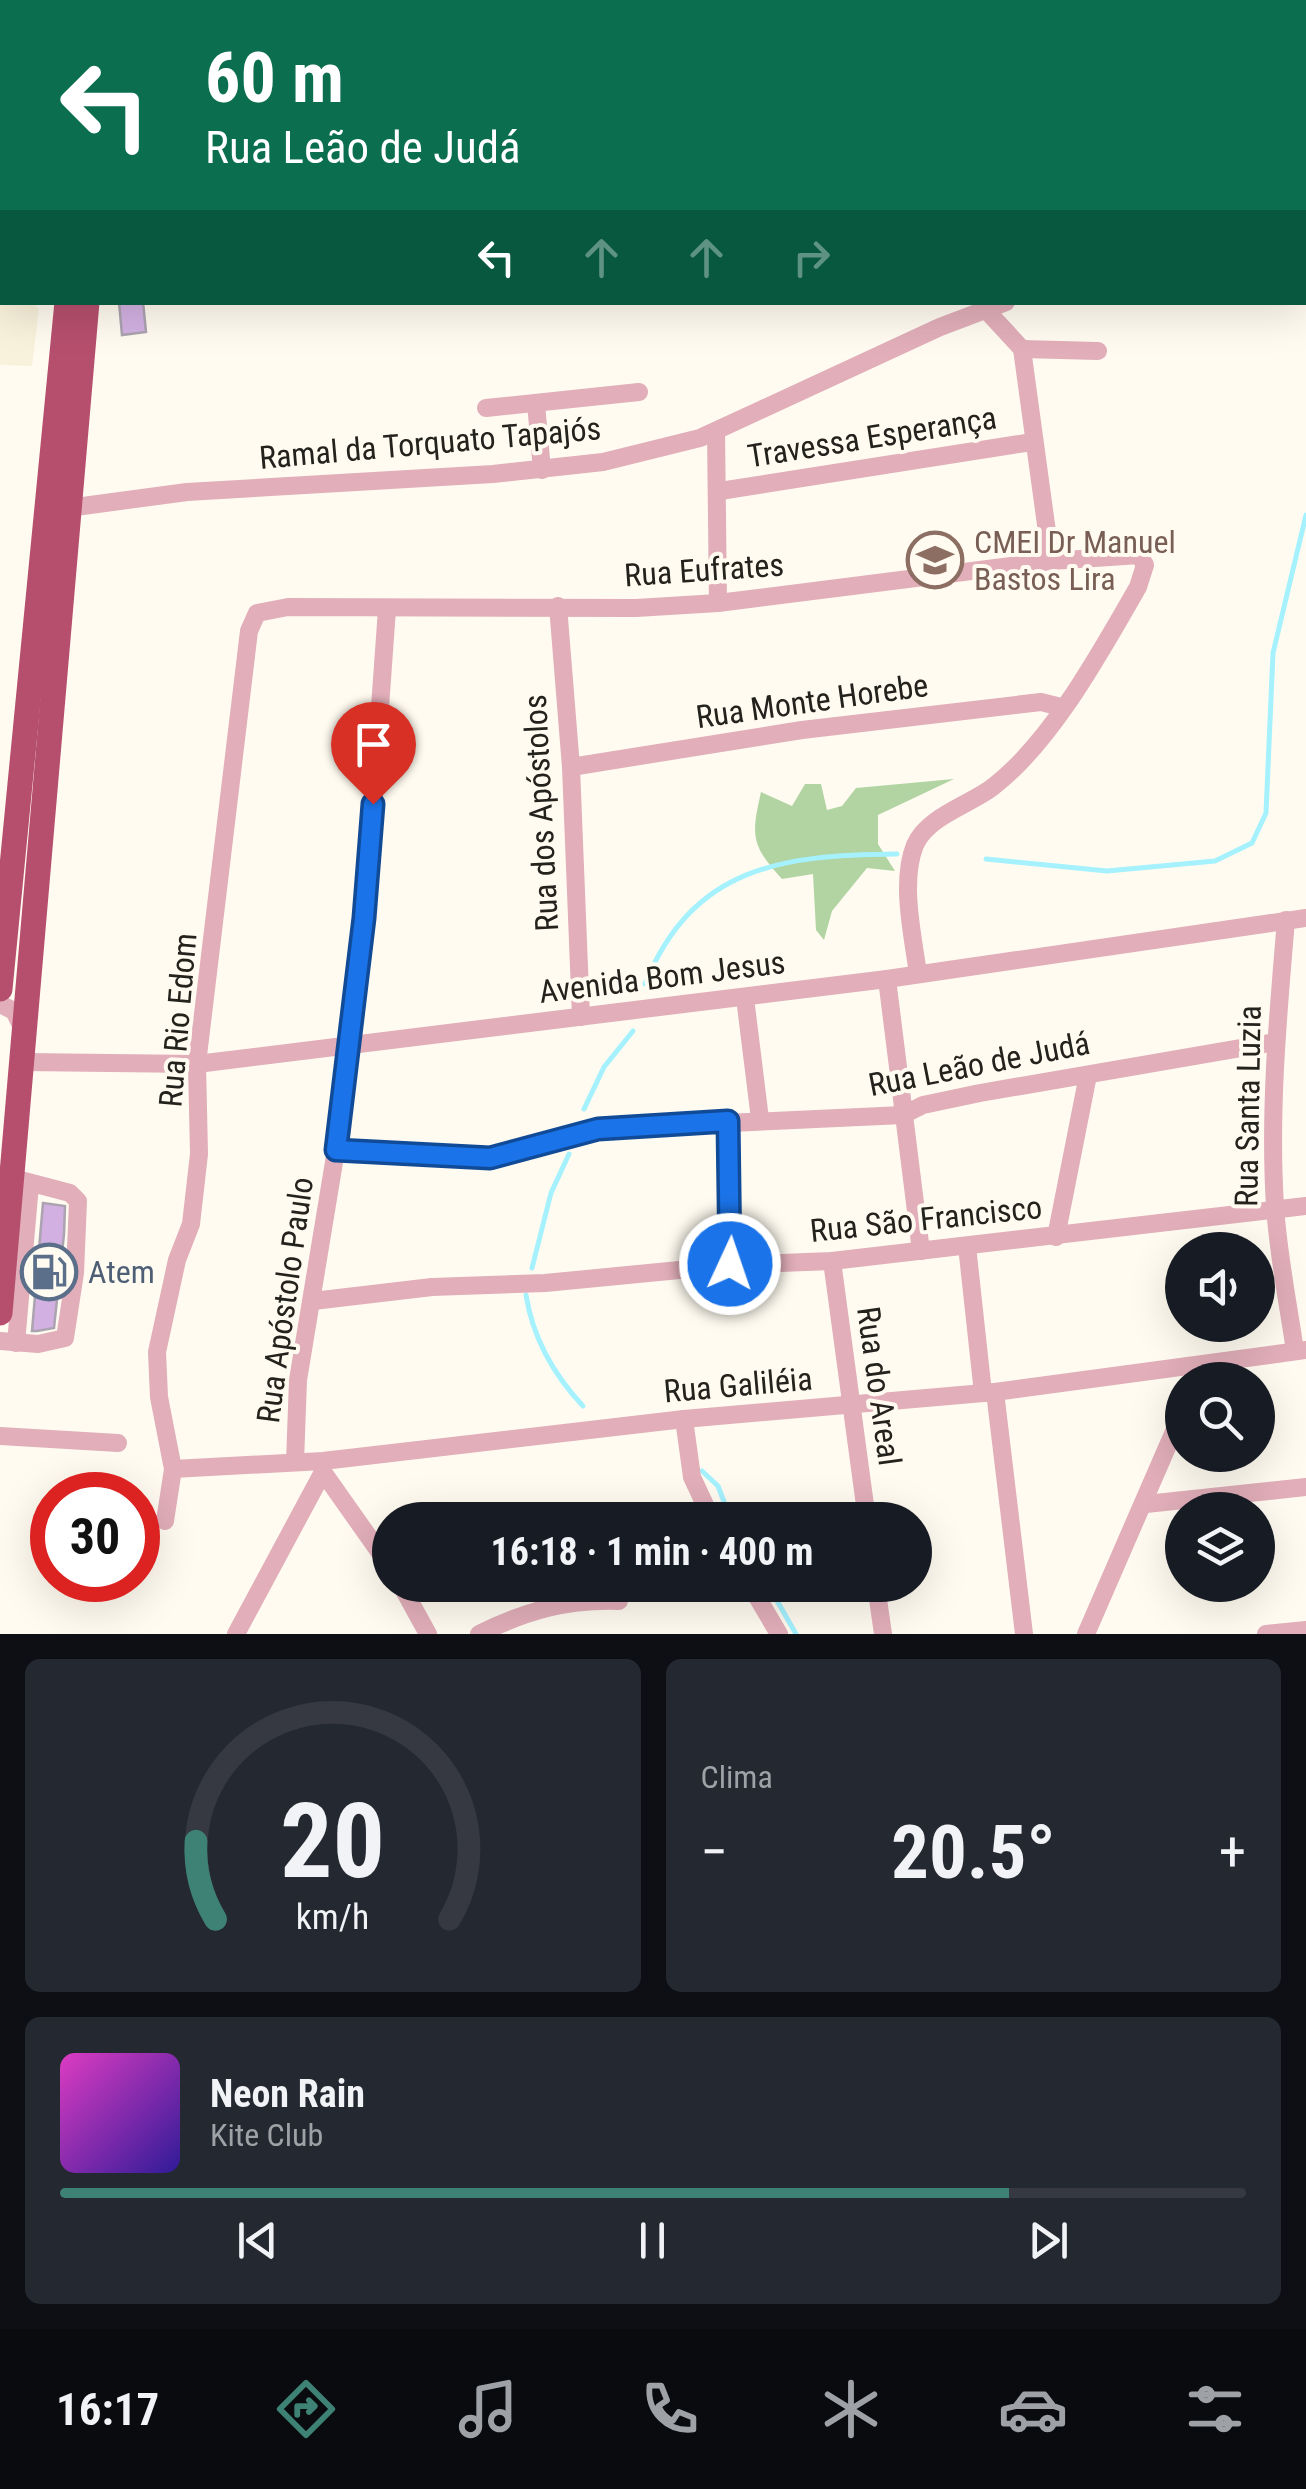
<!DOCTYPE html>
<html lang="pt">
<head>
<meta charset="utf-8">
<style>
	:root { --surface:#171b24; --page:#242831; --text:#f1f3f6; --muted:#9ea1a6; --line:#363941; --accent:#3e8275 }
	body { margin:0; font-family:"Roboto Condensed",sans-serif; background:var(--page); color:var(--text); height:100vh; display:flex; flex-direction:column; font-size:38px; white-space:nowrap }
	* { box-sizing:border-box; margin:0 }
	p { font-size:32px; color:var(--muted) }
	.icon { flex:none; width:55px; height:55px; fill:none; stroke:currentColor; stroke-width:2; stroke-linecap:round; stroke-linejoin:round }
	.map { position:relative; height:1634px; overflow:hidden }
	.panel { display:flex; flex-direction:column; gap:25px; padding:25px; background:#0d0f14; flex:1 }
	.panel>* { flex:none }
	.guide { position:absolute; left:0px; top:0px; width:1308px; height:305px; box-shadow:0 10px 40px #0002; background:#0b6e4f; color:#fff; overflow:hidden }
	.fabs { position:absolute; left:1165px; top:1232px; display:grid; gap:20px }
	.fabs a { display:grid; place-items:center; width:110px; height:110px; border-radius:50%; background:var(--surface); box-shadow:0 10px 40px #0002; font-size:50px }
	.speed { position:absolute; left:30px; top:1472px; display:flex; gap:20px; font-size:50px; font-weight:700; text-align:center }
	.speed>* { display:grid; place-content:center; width:130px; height:130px; border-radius:50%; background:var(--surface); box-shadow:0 10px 40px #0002; line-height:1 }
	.speed .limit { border:15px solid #d22; background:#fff; color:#111 }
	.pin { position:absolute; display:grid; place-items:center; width:85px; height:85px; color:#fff; margin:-102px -42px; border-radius:50% 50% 50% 0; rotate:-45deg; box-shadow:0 0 10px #0007 }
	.pin .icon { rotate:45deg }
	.me { position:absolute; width:110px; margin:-55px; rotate:3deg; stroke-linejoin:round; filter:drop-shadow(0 0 8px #0008) }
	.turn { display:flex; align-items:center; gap:35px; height:210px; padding:0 40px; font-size:45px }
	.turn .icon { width:130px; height:130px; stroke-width:2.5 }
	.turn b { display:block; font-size:70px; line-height:85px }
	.lanes { display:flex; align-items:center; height:95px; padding:0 40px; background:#0003; justify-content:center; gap:50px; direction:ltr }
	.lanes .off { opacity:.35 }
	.big { font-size:75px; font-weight:700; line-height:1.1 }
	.panel .card { flex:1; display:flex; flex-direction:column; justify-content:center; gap:15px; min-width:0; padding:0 35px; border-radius:15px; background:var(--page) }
	.panel .dial { align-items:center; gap:0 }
	.dial svg { height:260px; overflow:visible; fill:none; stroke:var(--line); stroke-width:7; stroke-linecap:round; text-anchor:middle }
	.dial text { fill:var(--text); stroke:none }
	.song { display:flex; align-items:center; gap:30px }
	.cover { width:120px; height:120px; border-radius:15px; background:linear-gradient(135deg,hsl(310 70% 55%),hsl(250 70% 35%)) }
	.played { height:10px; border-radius:5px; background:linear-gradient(90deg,var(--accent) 80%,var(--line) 80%) }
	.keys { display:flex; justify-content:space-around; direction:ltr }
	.heat { display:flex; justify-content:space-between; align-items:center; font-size:55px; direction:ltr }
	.panel .tiles { flex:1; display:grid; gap:25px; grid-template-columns:1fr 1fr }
	.card:last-child { grid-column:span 2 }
	.trip { position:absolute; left:372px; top:1502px; width:560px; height:100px; border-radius:50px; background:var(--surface); box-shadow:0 10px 40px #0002; font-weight:700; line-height:100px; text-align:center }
	.tabs { display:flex; height:160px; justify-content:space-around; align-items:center; background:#090b0e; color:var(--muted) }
	.tabs .icon { width:70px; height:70px }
	.tabs .active { color:var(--accent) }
	.tabs b { font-size:45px; color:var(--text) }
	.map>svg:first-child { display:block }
	.built { fill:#f8f1db }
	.forest { fill:#b2d4a3 }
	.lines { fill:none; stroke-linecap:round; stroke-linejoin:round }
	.stream { stroke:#a5f1fe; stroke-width:5 }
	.building { fill:#d2b1e2; stroke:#aba3af; stroke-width:2.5 }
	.minor { stroke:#e1aeb9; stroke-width:18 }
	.highway { stroke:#b64f6e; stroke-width:25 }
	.route-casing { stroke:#114b97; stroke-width:25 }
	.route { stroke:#1a73e8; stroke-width:18 }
	.labels { text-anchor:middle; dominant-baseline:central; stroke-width:8; stroke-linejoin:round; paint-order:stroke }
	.street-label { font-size:32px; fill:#24221d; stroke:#fffbf0 }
	.education-label { font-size:32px; fill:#785e54; stroke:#fffbf0; text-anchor:start }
	.service-label { font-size:32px; fill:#4e5e75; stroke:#fffbf0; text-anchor:start }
</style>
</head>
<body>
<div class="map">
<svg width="1306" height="1634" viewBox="0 0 1306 1634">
	<rect width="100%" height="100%" fill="#fffbf0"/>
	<polygon class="built" points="0,266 2,302 33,303 39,309 32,366 0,365"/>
	<g class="forest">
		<polygon points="935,0 1306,0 1306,104 1305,2"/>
		<path d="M954,779L878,815V844L895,871L867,868L832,911L824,940L816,930L813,874L782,879C751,845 751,836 761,792L792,806L805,784H821L827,810L842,806L856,788Z"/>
	</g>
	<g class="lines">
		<g class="stream">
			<polyline points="986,859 1107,871 1215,861 1252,843 1266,813 1273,653 1306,515"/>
			<path d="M645,984C693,866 782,855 897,854"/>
			<polyline points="584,1109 604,1067 633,1031"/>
			<polyline points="532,1268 551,1193 569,1154"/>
			<path d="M526,1295C533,1339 553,1374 583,1406"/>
			<polyline points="702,1471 718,1486 731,1520"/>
			<polyline points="768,1585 796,1634"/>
		</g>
	</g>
	<g class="building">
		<polygon points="119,302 143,302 146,332 122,335"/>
		<polygon points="43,1203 65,1206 64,1234 54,1328 37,1331 32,1331"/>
	</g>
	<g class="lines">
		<g class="minor">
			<polyline points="1305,166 1306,166"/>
			<polyline points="0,241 2,241"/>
			<polyline points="987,311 1022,349 1051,561"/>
			<polyline points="1022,349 1098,351"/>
			<polyline points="536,404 542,470"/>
			<polyline points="486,408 639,392"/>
			<polyline points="716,431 718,603"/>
			<polyline points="720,491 1032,442"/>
			<polyline points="68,508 187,492 493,474 603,462 700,438 940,327 1006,302"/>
			<polyline points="558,606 571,767 581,1017"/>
			<polyline points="571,767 802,730 1041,702 1061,707"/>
			<path d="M1286,920C1278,1015 1269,1111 1275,1206C1278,1254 1288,1303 1295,1351"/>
			<polyline points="887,979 921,1251"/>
			<polyline points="745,998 760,1119"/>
			<polyline points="0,1004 14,1011 23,1029"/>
			<polyline points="22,1062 197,1064 887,979 1306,918"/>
			<polyline points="729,1121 731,1265"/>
			<polyline points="336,1150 489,1158 598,1129 903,1115 923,1105 980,1093 1275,1042"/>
			<polyline points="1056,1237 1088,1075"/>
			<polyline points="967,1246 983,1393"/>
			<polyline points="832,1261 867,1520"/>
			<polyline points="313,1301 432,1287 545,1283 731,1265 832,1261 1306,1206"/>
			<polyline points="0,1341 38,1344 65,1338 75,1273 78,1201 70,1193 13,1178"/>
			<polyline points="16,1343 30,1185"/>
			<polyline points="995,1392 1024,1634"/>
			<polyline points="684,1419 692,1477 712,1520"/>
			<polyline points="0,1436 118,1443"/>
			<polyline points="295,1462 298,1380 336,1150 365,918 387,609"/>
			<polyline points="323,1463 323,1472 390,1567"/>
			<polyline points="173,1469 323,1461 684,1419 995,1392 1306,1350"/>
			<polyline points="1146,1504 1306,1487"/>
			<path d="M165,1521L173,1469L159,1397L157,1352L177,1260L191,1224L199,1154L197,1064L249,631L257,613L288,607L636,608L718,603L1051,561L1139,555L1145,565L1138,587C1101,651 1053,740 994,786C972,804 927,816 915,845C900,882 913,936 918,974"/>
			<polyline points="401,1585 428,1634"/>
			<polyline points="750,1585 779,1634"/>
			<polyline points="876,1585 883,1634"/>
			<polyline points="236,1634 323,1472"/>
			<path d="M479,1634C526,1611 567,1599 619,1601"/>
			<polyline points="1086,1634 1182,1413"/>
			<polyline points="1266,1634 1306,1630"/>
		</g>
		<g class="highway">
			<polyline points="99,2 100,0"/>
			<polyline points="122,2 122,0"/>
			<polyline points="0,989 67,302"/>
			<polyline points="0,1313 87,302"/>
		</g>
	</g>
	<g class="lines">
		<g class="route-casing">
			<polyline id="route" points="373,804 364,918 336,1150 490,1158 598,1129 728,1121 730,1264"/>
		</g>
		<use href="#route" class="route"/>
	</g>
	<defs>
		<g id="school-ring" transform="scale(2.875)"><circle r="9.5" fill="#fffbf0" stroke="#8d6e63" stroke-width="1.5"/><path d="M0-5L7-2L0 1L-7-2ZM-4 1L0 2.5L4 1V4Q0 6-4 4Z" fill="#8d6e63"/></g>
		<g id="fuel-ring" transform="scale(2.875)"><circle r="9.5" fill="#fffbf0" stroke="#5c6f8a" stroke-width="1.5"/><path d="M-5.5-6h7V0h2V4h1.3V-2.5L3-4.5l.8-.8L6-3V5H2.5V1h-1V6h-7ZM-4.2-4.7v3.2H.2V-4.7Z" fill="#5c6f8a"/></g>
	</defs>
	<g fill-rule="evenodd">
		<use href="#school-ring" x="935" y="560"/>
		<use href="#fuel-ring" x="49" y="1272"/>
	</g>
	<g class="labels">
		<g class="street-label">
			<text transform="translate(872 437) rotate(-9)">Travessa Esperança</text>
			<text transform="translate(430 443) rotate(-5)">Ramal da Torquato Tapajós</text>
			<text transform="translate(704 570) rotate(-4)">Rua Eufrates</text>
			<text transform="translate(812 701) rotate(-8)">Rua Monte Horebe</text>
			<text transform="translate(541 813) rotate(-93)">Rua dos Apóstolos</text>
			<text transform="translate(662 977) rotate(-7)">Avenida Bom Jesus</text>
			<text transform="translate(178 1020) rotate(-85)">Rua Rio Edom</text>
			<text transform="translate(979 1064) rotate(-11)">Rua Leão de Judá</text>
			<text transform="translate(1248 1106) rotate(-89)">Rua Santa Luzia</text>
			<text transform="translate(926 1219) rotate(-6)">Rua São Francisco</text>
			<text transform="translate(285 1300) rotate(-82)">Rua Apóstolo Paulo</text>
			<text transform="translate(738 1385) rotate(-5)">Rua Galiléia</text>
			<text transform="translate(879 1386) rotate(82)">Rua do Areal</text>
		</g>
		<g class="education-label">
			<text x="974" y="542">CMEI Dr Manuel<tspan x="974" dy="37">Bastos Lira</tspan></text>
		</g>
		<g class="service-label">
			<text x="88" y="1272">Atem</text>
		</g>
	</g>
</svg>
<div class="fabs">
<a><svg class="icon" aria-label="sound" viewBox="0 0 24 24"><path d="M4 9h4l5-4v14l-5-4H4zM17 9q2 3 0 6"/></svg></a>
<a><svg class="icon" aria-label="search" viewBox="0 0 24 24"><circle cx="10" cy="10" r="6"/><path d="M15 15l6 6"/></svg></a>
<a><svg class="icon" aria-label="layers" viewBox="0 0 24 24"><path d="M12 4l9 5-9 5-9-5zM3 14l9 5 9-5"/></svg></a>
</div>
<div class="speed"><div class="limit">30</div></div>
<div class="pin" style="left:373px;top:804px;background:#d93025"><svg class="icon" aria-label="arrive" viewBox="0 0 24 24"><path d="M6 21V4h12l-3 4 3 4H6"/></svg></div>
<svg class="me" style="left:730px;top:1264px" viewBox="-20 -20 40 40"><circle r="17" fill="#1a73e8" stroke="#fff" stroke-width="3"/><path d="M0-11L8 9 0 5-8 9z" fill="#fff"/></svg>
<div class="trip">16:18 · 1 min · 400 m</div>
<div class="guide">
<div class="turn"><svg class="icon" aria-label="left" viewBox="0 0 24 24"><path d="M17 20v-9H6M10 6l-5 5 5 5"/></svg><div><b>60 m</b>Rua Leão de Judá</div></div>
<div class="lanes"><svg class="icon" aria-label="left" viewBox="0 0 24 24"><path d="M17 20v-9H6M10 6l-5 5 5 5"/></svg><svg class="icon off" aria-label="ahead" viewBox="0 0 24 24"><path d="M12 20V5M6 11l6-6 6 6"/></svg><svg class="icon off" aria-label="ahead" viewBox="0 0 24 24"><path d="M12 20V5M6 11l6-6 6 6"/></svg><svg class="icon off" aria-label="right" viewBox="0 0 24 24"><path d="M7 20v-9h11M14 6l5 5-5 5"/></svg></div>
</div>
</div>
<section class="panel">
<div class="tiles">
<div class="card dial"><svg viewBox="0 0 100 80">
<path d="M14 69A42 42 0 1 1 86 69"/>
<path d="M14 69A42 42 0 0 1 8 45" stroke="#3e8275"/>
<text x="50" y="56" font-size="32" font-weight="700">20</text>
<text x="50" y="72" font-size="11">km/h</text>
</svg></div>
<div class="card"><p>Clima</p>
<div class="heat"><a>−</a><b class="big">20.5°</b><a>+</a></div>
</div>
<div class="card">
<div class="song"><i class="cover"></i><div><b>Neon Rain</b><p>Kite Club</p></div></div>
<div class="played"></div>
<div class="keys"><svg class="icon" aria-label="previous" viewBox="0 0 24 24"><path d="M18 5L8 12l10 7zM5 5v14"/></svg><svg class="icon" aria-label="pause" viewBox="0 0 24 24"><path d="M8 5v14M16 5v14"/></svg><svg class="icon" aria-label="next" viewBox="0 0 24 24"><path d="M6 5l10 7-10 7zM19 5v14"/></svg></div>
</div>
</div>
</section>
<nav class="tabs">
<b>16:17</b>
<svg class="icon active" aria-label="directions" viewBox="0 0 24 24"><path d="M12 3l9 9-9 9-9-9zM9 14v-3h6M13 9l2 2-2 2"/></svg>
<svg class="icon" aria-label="music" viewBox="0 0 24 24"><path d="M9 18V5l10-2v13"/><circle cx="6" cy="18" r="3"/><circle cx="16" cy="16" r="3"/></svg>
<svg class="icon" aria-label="phone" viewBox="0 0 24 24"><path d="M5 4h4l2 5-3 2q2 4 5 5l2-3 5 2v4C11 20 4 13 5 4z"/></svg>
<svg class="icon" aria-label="climate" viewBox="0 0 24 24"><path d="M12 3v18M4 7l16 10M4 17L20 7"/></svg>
<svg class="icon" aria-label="car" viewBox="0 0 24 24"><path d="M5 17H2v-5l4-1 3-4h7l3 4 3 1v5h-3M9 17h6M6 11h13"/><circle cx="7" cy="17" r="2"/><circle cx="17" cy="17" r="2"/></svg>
<svg class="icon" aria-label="filters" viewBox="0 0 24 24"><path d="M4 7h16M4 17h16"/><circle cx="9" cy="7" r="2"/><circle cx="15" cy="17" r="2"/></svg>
</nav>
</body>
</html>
